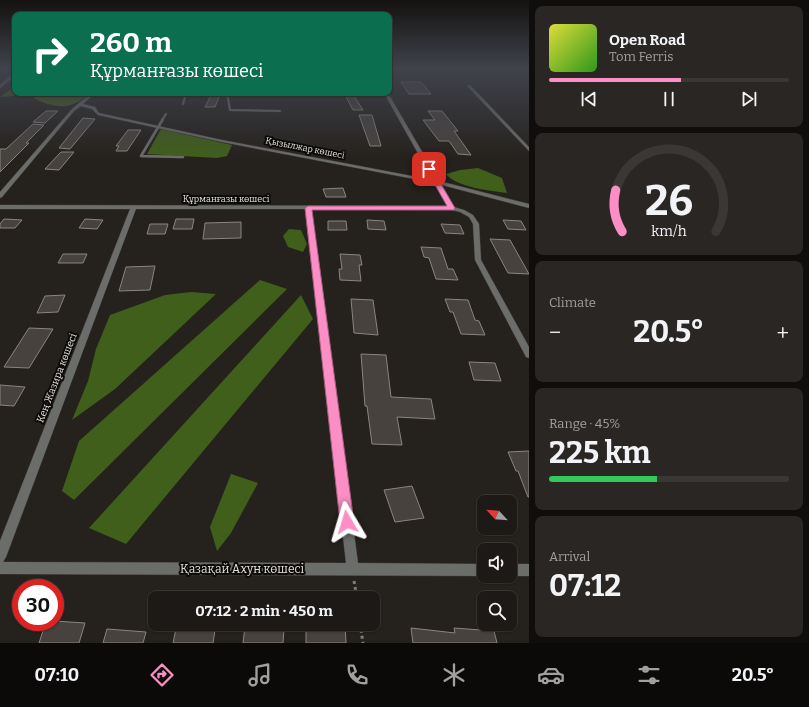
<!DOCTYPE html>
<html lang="en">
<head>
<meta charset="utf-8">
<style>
	:root { --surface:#1c1916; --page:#292623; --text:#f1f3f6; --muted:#a0a0a1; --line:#3a3835; --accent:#fb8fc5 }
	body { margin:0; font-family:Bitter,serif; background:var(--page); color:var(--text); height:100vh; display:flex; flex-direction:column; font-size:15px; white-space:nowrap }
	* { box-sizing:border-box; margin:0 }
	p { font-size:13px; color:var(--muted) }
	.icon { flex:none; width:22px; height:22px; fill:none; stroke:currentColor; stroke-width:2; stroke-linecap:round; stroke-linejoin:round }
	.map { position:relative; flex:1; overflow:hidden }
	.sheet { display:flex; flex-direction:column; gap:6px; padding:6px; background:#0f0e0c; width:280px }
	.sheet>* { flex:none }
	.banner { position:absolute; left:12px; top:12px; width:380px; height:84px; border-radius:8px; box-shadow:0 1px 3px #0004,0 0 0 1px var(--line); background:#0b6e4f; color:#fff; overflow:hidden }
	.needle { width:26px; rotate:296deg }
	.controls { position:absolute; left:477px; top:495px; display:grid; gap:8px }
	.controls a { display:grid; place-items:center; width:40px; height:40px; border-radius:8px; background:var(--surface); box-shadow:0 1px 3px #0004,0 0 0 1px var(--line); font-size:20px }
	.speed { position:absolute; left:12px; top:579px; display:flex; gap:8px; font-size:20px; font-weight:700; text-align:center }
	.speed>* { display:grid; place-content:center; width:52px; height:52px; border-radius:50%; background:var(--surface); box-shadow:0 1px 3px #0004,0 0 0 1px var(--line); line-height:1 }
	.speed .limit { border:6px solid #d22; background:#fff; color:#111 }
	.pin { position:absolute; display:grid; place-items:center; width:34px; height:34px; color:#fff; margin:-17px; border-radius:8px; box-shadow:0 2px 6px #0006 }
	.me { position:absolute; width:44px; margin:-22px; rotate:353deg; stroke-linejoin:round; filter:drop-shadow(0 0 3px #0008) }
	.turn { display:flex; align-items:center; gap:14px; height:84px; padding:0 12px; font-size:18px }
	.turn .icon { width:52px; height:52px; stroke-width:2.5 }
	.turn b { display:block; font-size:28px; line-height:34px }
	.big { font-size:30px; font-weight:700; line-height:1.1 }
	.sheet .card { flex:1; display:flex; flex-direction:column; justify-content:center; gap:6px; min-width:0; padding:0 14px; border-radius:8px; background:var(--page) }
	.sheet .dial { align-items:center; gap:0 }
	.dial svg { height:104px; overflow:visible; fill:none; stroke:var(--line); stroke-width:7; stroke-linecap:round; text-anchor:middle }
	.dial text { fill:var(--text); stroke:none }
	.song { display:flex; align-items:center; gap:12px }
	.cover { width:48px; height:48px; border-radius:6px; background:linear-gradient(135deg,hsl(60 70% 55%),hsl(110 70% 35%)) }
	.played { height:4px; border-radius:2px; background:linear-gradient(90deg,var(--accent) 55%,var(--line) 55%) }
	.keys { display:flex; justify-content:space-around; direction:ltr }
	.heat { display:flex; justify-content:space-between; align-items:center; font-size:22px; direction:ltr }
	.charge { height:6px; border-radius:3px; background:linear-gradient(90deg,#34c759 45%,var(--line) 0) }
	.trip { position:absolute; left:148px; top:591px; width:232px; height:40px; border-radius:8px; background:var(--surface); box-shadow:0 1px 3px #0004,0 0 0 1px var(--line); font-weight:700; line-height:40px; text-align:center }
	.tabs { display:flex; height:64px; justify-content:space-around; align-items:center; background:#0b0a09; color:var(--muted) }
	.tabs .icon { width:28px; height:28px }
	.tabs .active { color:var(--accent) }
	.tabs b { font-size:18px; color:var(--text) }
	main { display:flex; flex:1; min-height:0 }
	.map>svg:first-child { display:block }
	.forest { fill:#405f1a }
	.building { fill:#47423e; stroke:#8a8580 }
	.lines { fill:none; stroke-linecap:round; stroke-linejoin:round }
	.service-far1-casing { stroke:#403c38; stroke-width:2.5 }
	.service-casing { stroke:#403c38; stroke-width:3 }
	.minor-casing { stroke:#403c38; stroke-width:1 }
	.path { stroke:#7f7b77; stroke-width:3; stroke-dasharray:3 3; stroke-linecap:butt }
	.service-far1 { stroke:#6b6d6b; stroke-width:2 }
	.service { stroke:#6b6d6b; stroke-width:2.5 }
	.minor { fill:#6b6d6b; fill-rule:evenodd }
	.route { fill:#fb8fc5; stroke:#a35d80 }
	.labels { text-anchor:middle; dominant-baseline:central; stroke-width:4; stroke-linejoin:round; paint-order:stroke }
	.far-street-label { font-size:9px; fill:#e3e0dd; stroke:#0d0b09 }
	.street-label { font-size:10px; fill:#e3e0dd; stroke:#0d0b09 }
	.near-street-label { font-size:12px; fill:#e3e0dd; stroke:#0d0b09 }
</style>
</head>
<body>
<main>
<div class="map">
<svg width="529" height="643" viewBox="0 0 529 643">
	<rect width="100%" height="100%" fill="#25211d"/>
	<g class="forest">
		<path d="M15,86V93H90C73,107 64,110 42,102C38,101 35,98 31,96C23,94 9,97 0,97Z"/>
		<polygon points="161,129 232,145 227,156 217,158 147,154"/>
		<path d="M478,168L502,178L507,193C491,191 456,187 446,174L460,170Z"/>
		<polygon points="289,229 301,230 307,244 303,252 288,247 283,236"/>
		<polygon points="260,280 287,289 74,500 62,491 79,441"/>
		<polygon points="191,292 216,294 115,389 72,420 88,381 96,349 110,315 165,295"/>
		<polygon points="301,295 313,319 126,544 89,528"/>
		<polygon points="231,474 258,483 231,533 217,551 210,527"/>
	</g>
	<g class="building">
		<polygon points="401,82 421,82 431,94 409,94"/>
		<polygon points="344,93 352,93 363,110 353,110"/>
		<polygon points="211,95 220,95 215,107 205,107"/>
		<polygon points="46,111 58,111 45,123 33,122"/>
		<polygon points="428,111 442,111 458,131 454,131 471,155 458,154 449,141 439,141 423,120 435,120"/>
		<polygon points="359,115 372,115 381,146 370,146"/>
		<polygon points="83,118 95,119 70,149 59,148"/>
		<polygon points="33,124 44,125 26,143 29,143 0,172 0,149 6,149"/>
		<polygon points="128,130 141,130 127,151 116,151 119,146 116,146"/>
		<polygon points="61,152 74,152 59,170 45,169"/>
		<polygon points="343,188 346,197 326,197 323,189"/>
		<polygon points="4,219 22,220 15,228 0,228 0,224"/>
		<polygon points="85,219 103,220 97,229 79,228"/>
		<polygon points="176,219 194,219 192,229 173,229"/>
		<polygon points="367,220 384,221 386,230 368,229"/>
		<polygon points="503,220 521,221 526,230 508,229"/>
		<polygon points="328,221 346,221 347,230 328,230"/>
		<polygon points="241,222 241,238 203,239 205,223"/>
		<polygon points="150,224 168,224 165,234 147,234"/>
		<polygon points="441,224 460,225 464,234 445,233"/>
		<polygon points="490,239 510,240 529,274 508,273"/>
		<polygon points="421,247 441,248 448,269 453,269 458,280 436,279 429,258 424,257"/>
		<polygon points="63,254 87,254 83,263 58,263"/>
		<polygon points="340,254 360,255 362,265 359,265 361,281 340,280 339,269 342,269"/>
		<polygon points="155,266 150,290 119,291 126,267"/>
		<polygon points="65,295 58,312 37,313 45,296"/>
		<polygon points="351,299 373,300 378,335 354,333"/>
		<polygon points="445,299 468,300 475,320 479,321 485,335 461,334 453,312 450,312"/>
		<polygon points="29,328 53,329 29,368 4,367"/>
		<polygon points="361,354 386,355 391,397 431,399 435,419 397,417 402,445 372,444 367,406 365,406"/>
		<polygon points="469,362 495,363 501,381 474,380"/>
		<polygon points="0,385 25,387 14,406 0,405"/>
		<polygon points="529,451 529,497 528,497 518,471 516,471 508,452"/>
		<polygon points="412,486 424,518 395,522 384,490"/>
		<polygon points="55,621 85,623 79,643 39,643 46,622"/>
		<polygon points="177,624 216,624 213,643 173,643"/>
		<polygon points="306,624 345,624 346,643 306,643"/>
		<polygon points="245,626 284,629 283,643 243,643"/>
		<polygon points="411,628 455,633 454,628 494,631 497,643 413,643"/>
		<polygon points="107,629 146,632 143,643 103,643"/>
	</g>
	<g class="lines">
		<g class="service-far1-casing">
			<g id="service-far1">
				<polyline points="227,93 230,110 280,111"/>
				<polyline points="183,104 186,93"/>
				<polyline points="162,120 166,114"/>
			</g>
		</g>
		<g class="service-casing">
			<polyline id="service" points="163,119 141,156 183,157"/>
		</g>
		<g class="minor-casing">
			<g id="minor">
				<polygon points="14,73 15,73 15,76 0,88 0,85"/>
				<polygon points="468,85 470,85 529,147 529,151 468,87"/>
				<path d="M91,93H95L83,104L95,107L99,113L222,140L433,180L384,93H388L439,181L529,204V208L442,185L454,207L464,210L473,215L479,224L481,260L529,347V358L526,357L525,355L475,260L473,224L469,217L460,212L452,210L311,209L358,563L484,564L485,576L0,574V541L130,209H0V205L448,206L435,183L222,142L98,115L92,109L81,106L74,111L2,197L0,198V192L72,109ZM136,209H305L346,563L3,562L6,557Z"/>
				<polygon points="510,564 529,564 529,576 509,576"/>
			</g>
		</g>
		<g class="path">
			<polyline points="354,581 357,598"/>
			<polyline points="360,624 363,643"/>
		</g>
		<use href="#service-far1" class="service-far1"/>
		<use href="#service" class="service"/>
		<use href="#minor" class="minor"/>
	</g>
	<linearGradient id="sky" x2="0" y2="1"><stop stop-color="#141210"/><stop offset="0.43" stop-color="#40434c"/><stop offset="1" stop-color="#40434c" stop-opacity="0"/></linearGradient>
	<rect width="529" height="159" fill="url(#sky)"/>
	<polygon class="route" points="429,167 432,169 455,208 454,210 312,210 354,522 352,527 347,529 342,527 340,522 305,208 308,206 447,206 426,169"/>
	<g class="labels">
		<g class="far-street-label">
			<text transform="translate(305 148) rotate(11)">Қызылжар көшесі</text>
			<text x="226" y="199">Құрманғазы көшесі</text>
		</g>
		<g class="street-label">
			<text transform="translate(57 378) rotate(-69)">Кең Жазира көшесі</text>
		</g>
		<g class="near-street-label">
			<text x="242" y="569">Қазақай Ахун көшесі</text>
		</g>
	</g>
</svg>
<div class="controls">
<a><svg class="needle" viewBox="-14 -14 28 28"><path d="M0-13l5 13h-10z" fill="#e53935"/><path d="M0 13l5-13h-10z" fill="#a0a0a1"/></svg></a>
<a><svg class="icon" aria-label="sound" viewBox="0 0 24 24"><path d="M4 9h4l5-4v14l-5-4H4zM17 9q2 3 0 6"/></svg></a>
<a><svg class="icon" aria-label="search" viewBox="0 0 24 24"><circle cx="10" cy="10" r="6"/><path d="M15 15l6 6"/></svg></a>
</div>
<div class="speed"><div class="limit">30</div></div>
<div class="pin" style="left:429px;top:169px;background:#d93025"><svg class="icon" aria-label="arrive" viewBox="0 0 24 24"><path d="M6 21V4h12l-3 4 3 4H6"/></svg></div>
<svg class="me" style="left:347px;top:522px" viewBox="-20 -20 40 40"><path d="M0-17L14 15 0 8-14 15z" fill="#fb8fc5" stroke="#fff" stroke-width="4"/></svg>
<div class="trip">07:12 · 2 min · 450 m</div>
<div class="banner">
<div class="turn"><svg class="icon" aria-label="right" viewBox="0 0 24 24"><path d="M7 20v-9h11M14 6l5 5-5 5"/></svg><div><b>260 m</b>Құрманғазы көшесі</div></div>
</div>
</div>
<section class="sheet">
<div class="card">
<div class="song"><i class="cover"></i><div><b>Open Road</b><p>Tom Ferris</p></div></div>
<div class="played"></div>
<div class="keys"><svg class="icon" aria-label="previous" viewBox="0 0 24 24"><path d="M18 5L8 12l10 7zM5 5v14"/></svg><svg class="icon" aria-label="pause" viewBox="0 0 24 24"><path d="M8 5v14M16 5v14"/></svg><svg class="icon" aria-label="next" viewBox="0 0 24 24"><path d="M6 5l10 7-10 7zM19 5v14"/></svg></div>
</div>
<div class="card dial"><svg viewBox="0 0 100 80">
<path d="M14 69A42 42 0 1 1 86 69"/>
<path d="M14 69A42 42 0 0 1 9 37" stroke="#fb8fc5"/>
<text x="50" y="56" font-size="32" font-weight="700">26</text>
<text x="50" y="72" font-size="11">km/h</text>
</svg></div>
<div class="card"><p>Climate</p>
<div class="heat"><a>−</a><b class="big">20.5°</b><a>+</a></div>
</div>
<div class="card"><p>Range · 45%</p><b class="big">225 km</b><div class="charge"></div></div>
<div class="card"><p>Arrival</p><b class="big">07:12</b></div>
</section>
</main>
<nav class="tabs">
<b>07:10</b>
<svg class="icon active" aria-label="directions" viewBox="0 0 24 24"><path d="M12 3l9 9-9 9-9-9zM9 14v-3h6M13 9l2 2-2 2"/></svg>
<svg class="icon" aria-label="music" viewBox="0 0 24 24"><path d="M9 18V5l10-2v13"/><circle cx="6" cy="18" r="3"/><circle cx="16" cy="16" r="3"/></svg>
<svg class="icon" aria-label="phone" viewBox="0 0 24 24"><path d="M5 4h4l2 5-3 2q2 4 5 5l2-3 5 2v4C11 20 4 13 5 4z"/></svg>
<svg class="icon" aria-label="climate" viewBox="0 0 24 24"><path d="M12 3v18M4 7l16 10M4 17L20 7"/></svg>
<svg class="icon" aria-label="car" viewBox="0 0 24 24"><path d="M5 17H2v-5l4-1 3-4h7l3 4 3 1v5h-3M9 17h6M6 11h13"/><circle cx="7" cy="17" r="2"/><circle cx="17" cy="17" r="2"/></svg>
<svg class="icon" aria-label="filters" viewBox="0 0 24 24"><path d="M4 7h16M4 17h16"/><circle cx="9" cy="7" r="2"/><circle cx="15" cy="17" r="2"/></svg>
<b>20.5°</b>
</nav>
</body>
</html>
